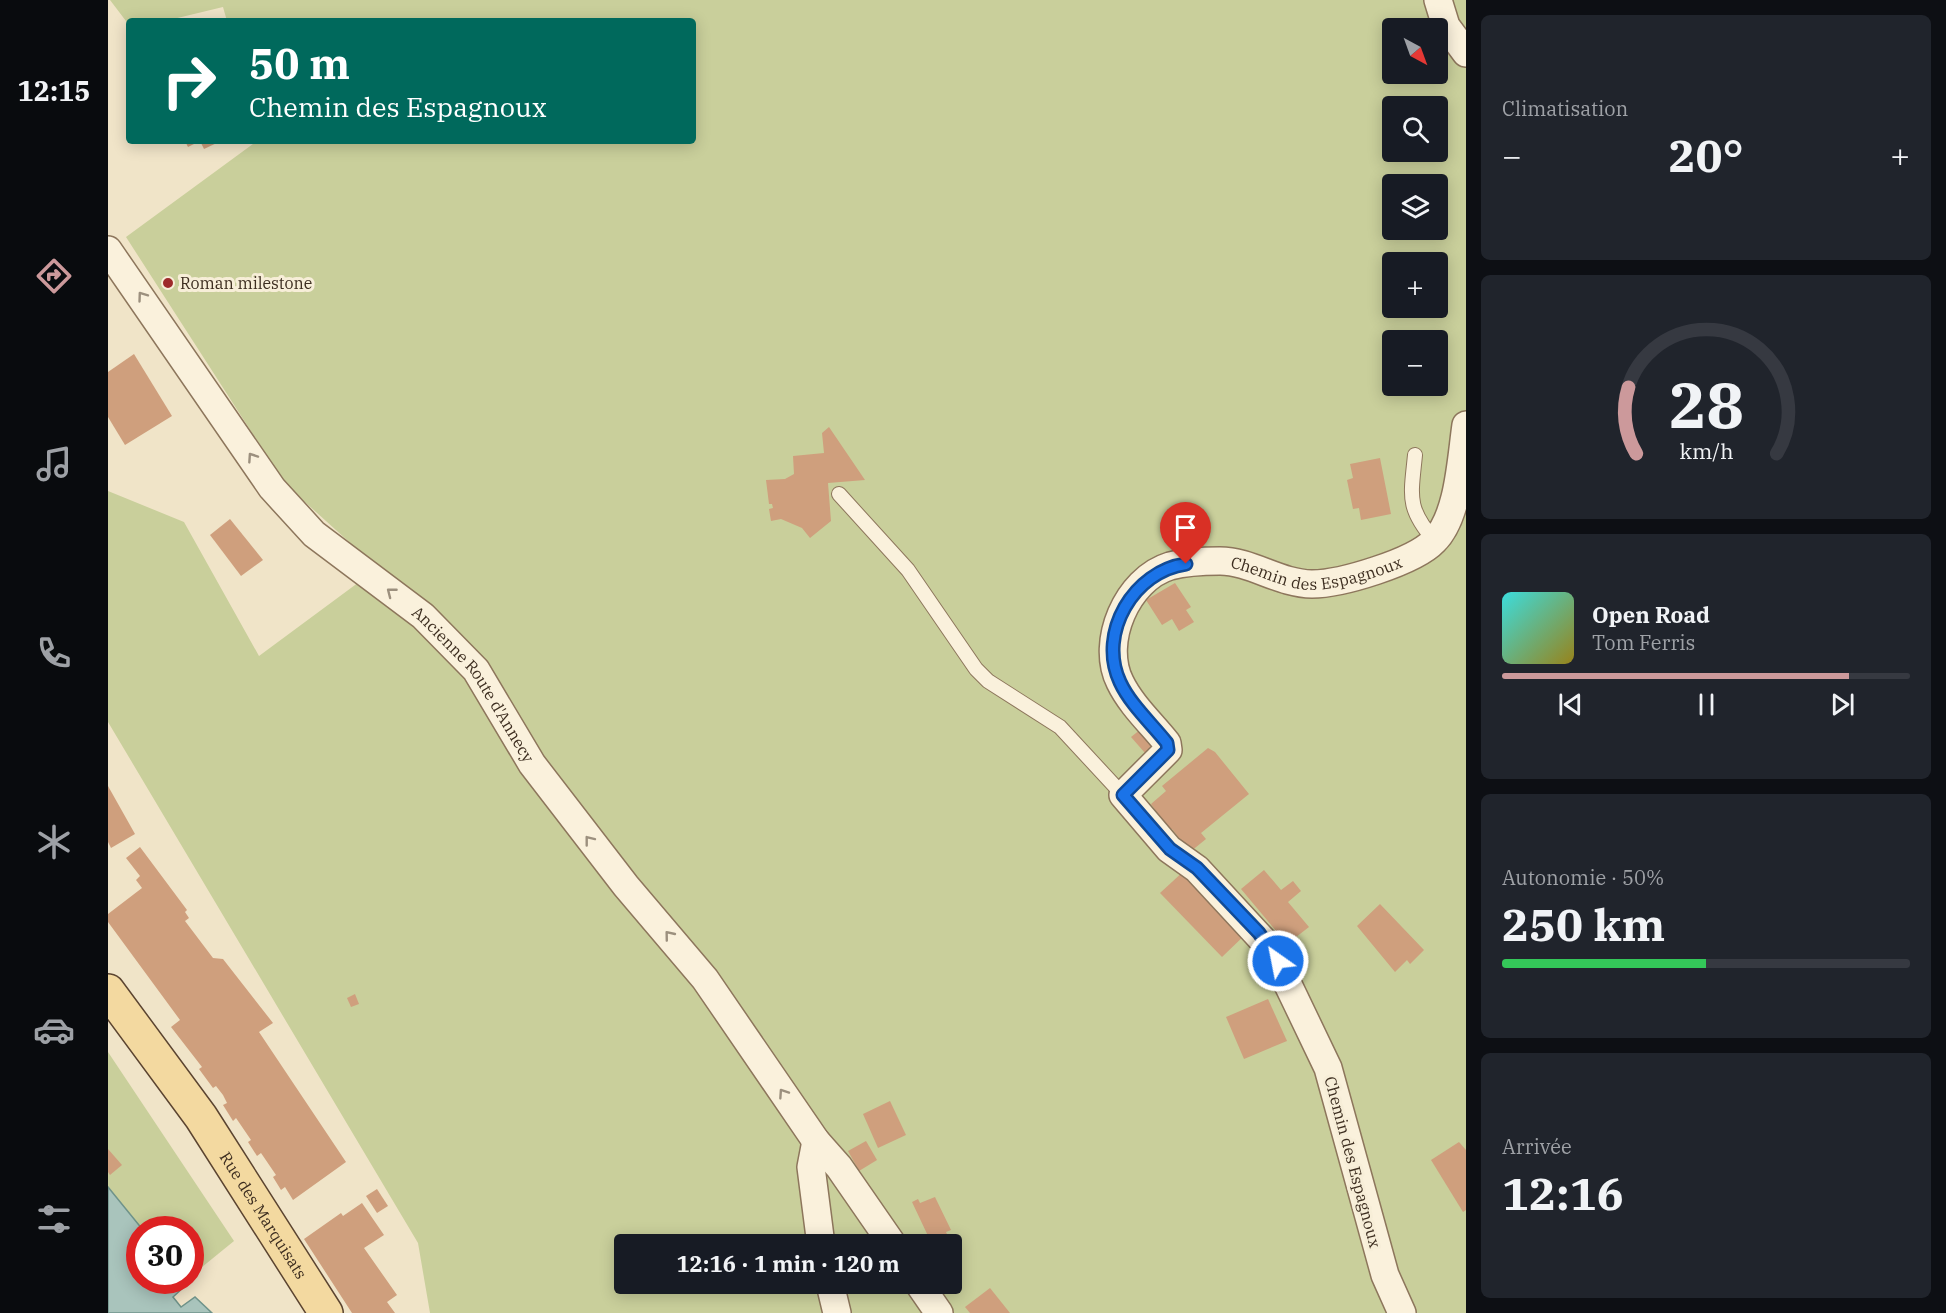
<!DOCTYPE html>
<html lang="fr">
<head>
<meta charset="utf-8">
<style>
	:root { --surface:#171b24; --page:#20242c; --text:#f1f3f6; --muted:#9ea1a6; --line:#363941; --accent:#cc999b }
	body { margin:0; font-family:"IBM Plex Serif",serif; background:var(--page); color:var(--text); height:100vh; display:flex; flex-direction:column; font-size:22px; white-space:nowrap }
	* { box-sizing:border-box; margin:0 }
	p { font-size:20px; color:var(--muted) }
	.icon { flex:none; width:33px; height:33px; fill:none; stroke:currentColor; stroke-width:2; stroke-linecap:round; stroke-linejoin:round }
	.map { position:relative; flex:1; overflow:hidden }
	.side { display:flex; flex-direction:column; gap:15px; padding:15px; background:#0d0f14; width:480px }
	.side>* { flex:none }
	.banner { position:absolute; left:18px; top:18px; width:570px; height:126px; border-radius:6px; box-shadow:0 3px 15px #0003; background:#00695c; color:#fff; overflow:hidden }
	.needle { width:39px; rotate:139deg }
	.controls { position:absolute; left:1274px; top:18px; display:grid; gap:12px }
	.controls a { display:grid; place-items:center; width:66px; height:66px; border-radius:6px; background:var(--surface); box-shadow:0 3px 15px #0003; font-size:30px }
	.speed { position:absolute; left:18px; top:1216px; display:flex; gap:12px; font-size:30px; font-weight:700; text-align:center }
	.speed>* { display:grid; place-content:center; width:78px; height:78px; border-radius:50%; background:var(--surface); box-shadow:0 3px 15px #0003; line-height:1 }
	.speed .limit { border:9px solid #d22; background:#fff; color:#111 }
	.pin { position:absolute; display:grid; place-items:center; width:51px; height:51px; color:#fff; margin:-62px -26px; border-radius:50% 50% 50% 0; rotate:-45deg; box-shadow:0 0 6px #0007 }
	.pin .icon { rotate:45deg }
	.me { position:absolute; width:66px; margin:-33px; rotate:327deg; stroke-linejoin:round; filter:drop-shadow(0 0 4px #0008) }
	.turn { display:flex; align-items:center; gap:21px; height:126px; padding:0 24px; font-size:27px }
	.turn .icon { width:78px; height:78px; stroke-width:2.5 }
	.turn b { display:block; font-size:42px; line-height:51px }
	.big { font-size:45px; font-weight:700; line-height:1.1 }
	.side .tile { flex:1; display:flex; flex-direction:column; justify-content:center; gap:9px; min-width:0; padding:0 21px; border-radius:9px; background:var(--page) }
	.side .dial { align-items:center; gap:0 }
	.dial svg { height:156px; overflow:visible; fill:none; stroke:var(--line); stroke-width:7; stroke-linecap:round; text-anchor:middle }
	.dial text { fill:var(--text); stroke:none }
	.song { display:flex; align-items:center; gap:18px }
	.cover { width:72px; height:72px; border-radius:9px; background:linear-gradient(135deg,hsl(180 70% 55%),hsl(50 70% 35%)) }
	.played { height:6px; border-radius:3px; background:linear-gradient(90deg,var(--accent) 85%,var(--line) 85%) }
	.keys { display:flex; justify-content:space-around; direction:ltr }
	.heat { display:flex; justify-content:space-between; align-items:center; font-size:33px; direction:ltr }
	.charge { height:9px; border-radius:4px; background:linear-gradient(90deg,#34c759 50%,var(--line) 0) }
	.trip { position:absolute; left:506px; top:1234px; width:348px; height:60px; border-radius:6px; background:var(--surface); box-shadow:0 3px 15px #0003; font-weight:700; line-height:60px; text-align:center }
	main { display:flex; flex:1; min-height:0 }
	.menu { display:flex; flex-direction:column; width:108px; justify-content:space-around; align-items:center; background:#090b0e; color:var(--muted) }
	.menu .icon { width:42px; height:42px }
	.menu .active { color:var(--accent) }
	.menu b { font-size:27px; color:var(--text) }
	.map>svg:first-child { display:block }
	.green { fill:#c9cf9b; fill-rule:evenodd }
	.water { fill:#a9c4bc; stroke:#6f938a; stroke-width:1.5 }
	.building { fill:#cf9f7d }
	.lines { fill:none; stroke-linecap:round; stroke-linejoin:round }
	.lane-casing { stroke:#8d765c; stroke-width:16 }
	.street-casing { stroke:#8d765c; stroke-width:30 }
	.primary-casing { stroke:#5b4430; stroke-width:36 }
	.lane { stroke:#faf1dc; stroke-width:14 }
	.street { stroke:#faf1dc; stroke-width:27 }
	.primary { stroke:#f3d9a0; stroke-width:33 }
	.oneway { stroke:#9c907e }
	.route-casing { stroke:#114b97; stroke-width:15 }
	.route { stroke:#1a73e8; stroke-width:10 }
	.poi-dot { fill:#9e2a2b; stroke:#f7eed8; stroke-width:2 }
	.labels { text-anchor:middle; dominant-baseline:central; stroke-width:6; stroke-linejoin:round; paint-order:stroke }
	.poi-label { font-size:16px; fill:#3d2e20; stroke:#f7eed8; text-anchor:start }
	.street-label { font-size:16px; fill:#3d2e20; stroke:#f7eed8 }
</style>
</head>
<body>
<main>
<nav class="menu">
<b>12:15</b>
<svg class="icon active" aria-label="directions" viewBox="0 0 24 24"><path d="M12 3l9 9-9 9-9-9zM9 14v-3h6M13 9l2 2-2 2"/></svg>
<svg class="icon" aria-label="music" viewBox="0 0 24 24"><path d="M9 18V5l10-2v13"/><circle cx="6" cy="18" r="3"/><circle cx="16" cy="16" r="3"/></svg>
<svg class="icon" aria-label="phone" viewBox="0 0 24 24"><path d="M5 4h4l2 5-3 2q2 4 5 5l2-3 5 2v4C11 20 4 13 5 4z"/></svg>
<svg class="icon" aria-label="climate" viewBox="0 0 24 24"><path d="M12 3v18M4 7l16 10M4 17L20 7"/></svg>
<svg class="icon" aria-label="car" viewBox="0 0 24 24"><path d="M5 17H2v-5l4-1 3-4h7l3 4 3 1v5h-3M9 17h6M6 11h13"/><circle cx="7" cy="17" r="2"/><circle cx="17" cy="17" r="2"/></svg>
<svg class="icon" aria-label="filters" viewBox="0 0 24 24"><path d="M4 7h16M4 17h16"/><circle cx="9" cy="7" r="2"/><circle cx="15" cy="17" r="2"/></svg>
</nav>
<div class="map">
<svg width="1358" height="1313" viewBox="0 0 1358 1313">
	<rect width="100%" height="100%" fill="#f0e4c8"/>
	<g class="green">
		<path d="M2,0H1358V1313H322L310,1243L0,722V491L76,522L151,656L270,568L177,484L18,237L149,141H585V21H119L115,7L57,21H21V25ZM1284,28H1329V74H1284ZM1284,106H1329V152H1284ZM1284,184H1329V230H1284ZM1284,262H1329V308H1284ZM1284,340H1329V386H1284ZM516,1245H843V1284H516Z"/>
		<polygon points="0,1052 126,1241 83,1276 82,1230 35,1230 0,1187"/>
	</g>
	<polygon class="water" points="0,1187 35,1230 32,1230 32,1281 77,1281 78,1285 65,1297 73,1307 87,1297 104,1313 0,1313"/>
	<g class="building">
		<polygon points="77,141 113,141 96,149 92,141 80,147"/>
		<polygon points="26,354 64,416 17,445 0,417 0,372"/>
		<polygon points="721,427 757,480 720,483 723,521 702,538 694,528 673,519 663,521 661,509 665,508 664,504 661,504 658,480 677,479 686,474 685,456 716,453 714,433"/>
		<polygon points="1272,458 1283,514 1253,520 1251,508 1245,509 1239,480 1245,478 1242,464"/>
		<polygon points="122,519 155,560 133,576 102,535"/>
		<polygon points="1067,583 1083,607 1078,610 1086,622 1071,631 1064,619 1054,625 1038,600"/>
		<polygon points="1038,725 1051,740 1037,753 1023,737"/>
		<polygon points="1100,748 1107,752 1141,794 1093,833 1098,839 1082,852 1064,829 1058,833 1045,818 1050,814 1043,804 1058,791 1054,786"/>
		<polygon points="0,786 27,834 3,848 0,842"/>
		<polygon points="32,847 79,910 77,912 81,918 77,921 105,958 115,959 165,1023 151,1032 238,1162 185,1200 177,1187 173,1190 165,1177 168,1175 153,1153 149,1156 140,1142 143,1140 128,1118 125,1121 115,1105 119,1103 115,1095 108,1086 105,1088 91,1069 94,1067 63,1027 72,1020 0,922 0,914 34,888 28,880 32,876 18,858"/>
		<polygon points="1077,870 1140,932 1114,957 1052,893"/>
		<polygon points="1156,870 1173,890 1185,881 1193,891 1180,902 1201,927 1179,944 1133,889"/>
		<polygon points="1272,904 1316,950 1302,964 1299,960 1287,972 1249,926"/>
		<polygon points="247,994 251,1004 243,1007 239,998"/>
		<polygon points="1160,999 1179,1041 1136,1059 1118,1017"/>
		<polygon points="782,1101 798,1135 770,1148 755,1114"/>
		<polygon points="758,1141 769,1160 751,1171 740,1151"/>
		<polygon points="1351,1142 1358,1150 1358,1210 1355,1212 1323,1160"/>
		<polygon points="0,1149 14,1165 2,1175 0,1172"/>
		<polygon points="269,1189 280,1206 269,1213 258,1196"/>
		<polygon points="827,1197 843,1230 838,1232 844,1245 815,1245 813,1242 821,1238 804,1202 810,1199 812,1203"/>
		<polygon points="254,1203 276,1235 256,1248 289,1295 279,1302 287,1313 244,1313 196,1239 233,1213 235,1216"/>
		<polygon points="882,1288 902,1313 862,1313 857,1307"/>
	</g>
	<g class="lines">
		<g class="lane-casing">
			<g id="lane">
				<path d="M1307,455C1303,496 1298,508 1327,541"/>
				<polyline points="731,494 800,570 868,669 880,681 952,727 1015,795"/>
			</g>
		</g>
		<g class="street-casing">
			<g id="street">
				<polyline points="1330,0 1338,26 1358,53"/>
				<path id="s1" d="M0,250L164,488L206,534L315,616L368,670L424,764L518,886L597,979L708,1141L731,1167L785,1245"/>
				<polyline points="708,1141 703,1167 713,1245"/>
				<polyline points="722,1284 729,1313"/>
				<polyline points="811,1284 831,1313"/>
				<path id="s2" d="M1294,1313L1277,1275L1220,1068L1163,949L1089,869L1061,849L1015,795L1060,750L1059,743C1044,724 1023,705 1012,682C992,642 1019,579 1062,566C1077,562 1096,561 1112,561C1143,561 1172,584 1204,584C1233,584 1306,562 1326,541C1351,516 1353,459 1358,425"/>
			</g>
		</g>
		<g class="primary-casing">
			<g id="primary">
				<path id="s3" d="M0,991L93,1117L218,1313"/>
			</g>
		</g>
		<use href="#lane" class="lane"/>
		<use href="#street" class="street"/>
		<use href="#primary" class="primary"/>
	</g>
	<defs><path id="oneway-chevron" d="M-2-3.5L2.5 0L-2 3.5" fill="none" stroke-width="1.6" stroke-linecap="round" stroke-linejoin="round" transform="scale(1.5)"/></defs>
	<g class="oneway">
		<use href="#oneway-chevron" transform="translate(34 296) rotate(-126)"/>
		<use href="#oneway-chevron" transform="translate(144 457) rotate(-124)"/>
		<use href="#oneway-chevron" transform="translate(283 592) rotate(-142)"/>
		<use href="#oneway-chevron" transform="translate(481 840) rotate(-128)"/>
		<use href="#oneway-chevron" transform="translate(561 935) rotate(-129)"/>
		<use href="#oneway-chevron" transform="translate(675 1093) rotate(-124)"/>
	</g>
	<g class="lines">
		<g class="route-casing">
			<path id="route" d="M1078,564C1026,571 989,633 1012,682C1022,704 1044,724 1059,743L1060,750L1015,795L1062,849L1089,868L1151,933L1170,961"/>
		</g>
		<use href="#route" class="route"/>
	</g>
	<circle class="poi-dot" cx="60" cy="283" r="6"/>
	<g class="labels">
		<g class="poi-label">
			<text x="72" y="283">Roman milestone</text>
		</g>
		<g class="street-label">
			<text stroke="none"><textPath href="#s2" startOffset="1041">Chemin des Espagnoux</textPath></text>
			<text stroke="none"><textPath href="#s1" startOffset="573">Ancienne Route d'Annecy</textPath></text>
			<text transform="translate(1245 1162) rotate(75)">Chemin des Espagnoux</text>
			<text stroke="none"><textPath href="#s3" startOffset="273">Rue des Marquisats</textPath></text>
		</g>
	</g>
</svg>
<div class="controls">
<a><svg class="needle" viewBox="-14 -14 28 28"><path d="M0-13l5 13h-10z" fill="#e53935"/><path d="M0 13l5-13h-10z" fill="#9ea1a6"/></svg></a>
<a><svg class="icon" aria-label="search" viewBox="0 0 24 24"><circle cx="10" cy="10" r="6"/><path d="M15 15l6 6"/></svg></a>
<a><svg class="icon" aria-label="layers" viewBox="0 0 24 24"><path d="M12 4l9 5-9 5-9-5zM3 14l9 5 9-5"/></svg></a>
<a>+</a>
<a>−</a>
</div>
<div class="speed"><div class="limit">30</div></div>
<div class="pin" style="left:1078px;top:564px;background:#d93025"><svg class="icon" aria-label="arrive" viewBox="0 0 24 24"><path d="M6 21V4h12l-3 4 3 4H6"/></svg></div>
<svg class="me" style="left:1170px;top:961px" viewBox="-20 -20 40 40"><circle r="17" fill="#1a73e8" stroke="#fff" stroke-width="3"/><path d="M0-11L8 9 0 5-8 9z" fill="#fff"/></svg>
<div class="trip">12:16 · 1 min · 120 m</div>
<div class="banner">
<div class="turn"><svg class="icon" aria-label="right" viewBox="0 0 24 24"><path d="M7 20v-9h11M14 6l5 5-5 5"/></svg><div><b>50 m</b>Chemin des Espagnoux</div></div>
</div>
</div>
<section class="side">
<div class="tile"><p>Climatisation</p>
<div class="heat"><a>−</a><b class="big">20°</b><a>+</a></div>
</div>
<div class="tile dial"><svg viewBox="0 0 100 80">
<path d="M14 69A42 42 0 1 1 86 69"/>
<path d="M14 69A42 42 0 0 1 10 35" stroke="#cc999b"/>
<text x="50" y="56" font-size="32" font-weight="700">28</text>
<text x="50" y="72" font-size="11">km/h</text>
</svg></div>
<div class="tile">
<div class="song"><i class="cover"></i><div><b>Open Road</b><p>Tom Ferris</p></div></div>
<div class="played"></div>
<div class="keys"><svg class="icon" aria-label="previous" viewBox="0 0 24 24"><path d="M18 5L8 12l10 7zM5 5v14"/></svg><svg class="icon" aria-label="pause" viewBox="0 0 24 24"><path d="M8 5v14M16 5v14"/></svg><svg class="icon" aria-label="next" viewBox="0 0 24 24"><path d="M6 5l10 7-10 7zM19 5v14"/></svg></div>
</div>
<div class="tile"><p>Autonomie · 50%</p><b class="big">250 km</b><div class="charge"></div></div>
<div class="tile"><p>Arrivée</p><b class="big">12:16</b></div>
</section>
</main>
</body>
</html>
